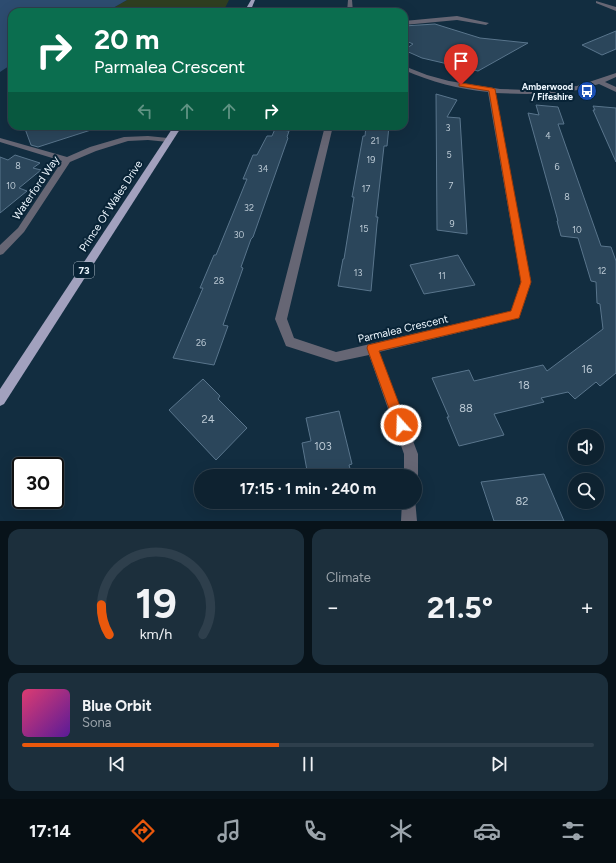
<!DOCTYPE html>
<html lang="en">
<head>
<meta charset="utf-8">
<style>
	:root { --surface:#0e2230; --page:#1c2f3c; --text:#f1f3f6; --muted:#9ba4ab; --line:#2e3f4c; --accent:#ea580c }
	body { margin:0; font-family:Figtree,sans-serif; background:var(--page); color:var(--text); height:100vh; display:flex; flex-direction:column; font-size:15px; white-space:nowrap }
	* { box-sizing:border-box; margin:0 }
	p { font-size:13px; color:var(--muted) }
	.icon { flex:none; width:22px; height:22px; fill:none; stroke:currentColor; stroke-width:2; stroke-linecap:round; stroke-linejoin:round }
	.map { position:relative; height:521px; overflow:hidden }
	.sheet { display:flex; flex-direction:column; gap:8px; padding:8px; background:#08131a; flex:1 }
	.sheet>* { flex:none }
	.top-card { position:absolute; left:8px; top:8px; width:400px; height:122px; border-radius:12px; box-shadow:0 4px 16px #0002,0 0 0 1px var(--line); background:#0b6e4f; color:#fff; overflow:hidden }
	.controls { position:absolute; left:568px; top:429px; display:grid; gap:8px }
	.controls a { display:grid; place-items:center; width:36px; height:36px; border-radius:50%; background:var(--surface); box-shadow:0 4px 16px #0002,0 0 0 1px var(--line); font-size:20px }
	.speed { position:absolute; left:12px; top:457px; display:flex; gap:8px; font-size:20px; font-weight:700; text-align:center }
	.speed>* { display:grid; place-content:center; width:52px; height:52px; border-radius:50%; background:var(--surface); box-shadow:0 4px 16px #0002,0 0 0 1px var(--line); line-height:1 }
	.speed .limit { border:2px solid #111; border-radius:6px; background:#fff; color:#111 }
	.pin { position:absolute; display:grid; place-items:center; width:34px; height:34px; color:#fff; margin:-41px -17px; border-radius:50% 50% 50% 0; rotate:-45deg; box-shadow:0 0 4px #0007 }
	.pin .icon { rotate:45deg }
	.me { position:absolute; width:44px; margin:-22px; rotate:340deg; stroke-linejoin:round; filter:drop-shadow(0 0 3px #0008) }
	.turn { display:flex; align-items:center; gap:14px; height:84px; padding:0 20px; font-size:18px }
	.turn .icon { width:52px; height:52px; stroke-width:2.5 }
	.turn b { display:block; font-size:28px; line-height:34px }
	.lanes { display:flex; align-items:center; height:38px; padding:0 20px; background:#0003; justify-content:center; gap:20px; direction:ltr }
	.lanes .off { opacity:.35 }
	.big { font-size:30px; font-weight:700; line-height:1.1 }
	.sheet .widget { flex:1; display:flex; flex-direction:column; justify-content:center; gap:6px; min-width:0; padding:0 14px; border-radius:12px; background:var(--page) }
	.sheet .dial { align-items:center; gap:0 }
	.dial svg { height:104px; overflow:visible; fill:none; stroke:var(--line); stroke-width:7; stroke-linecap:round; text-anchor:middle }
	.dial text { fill:var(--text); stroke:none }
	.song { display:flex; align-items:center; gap:12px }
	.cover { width:48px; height:48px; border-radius:6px; background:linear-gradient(135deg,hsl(340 70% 55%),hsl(270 70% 35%)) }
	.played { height:4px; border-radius:2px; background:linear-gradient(90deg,var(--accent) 45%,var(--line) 45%) }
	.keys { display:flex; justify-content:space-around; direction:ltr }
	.heat { display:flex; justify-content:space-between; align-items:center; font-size:22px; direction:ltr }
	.sheet .tiles { flex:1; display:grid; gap:8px; grid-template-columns:1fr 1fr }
	.widget:last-child { grid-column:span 2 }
	.trip { position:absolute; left:194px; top:469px; width:228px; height:40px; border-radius:20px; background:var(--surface); box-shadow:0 4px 16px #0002,0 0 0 1px var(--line); font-weight:700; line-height:40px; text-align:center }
	.tab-bar { display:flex; height:64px; justify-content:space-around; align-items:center; background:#060e13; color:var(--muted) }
	.tab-bar .icon { width:28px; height:28px }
	.tab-bar .current { color:var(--accent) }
	.tab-bar b { font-size:18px; color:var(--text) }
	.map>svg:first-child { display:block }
	.green { fill:#2f3e20 }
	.water { fill:#2d4c70 }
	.building { fill:#2b465b; stroke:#59758c }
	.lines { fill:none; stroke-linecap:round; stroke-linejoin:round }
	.minor { fill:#666674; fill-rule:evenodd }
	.major { fill:#a2a1be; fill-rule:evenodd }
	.route { fill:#ea580c; stroke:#983908 }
	.labels { text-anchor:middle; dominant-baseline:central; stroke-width:4; stroke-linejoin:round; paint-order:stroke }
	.far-poi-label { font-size:9px; font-weight:bold; fill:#ecf6fe; stroke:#082336; text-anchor:end }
	.number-label { font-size:9px; fill:#bccad5 }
	.shield { fill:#082336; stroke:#a8b7c2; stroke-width:1 }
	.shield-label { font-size:10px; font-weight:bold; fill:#ecf6fe }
	.street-label { font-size:11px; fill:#ecf6fe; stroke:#082336 }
	.near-number-label { font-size:11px; fill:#bccad5 }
</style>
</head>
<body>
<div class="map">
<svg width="616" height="521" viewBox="0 0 616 521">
	<rect width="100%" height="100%" fill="#122d40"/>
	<polygon class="green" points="127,0 229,0 223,12 106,12"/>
	<polygon class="water" points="0,0 127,0 106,12 12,12 12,64 0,72"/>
	<g class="building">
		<polygon points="435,24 480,38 528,43 478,71 422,58 404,50 413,44 404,40 404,26"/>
		<polygon points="616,31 616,49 602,55 582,45"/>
		<polygon points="436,94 457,100 447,117 460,118 467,234 437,230"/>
		<polygon points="536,105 558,107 564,124 558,124 601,246 611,247 616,261 616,373 600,386 596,382 575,399 568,392 541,398 544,402 494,414 504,435 459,446 447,417 449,417 432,378 469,370 474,381 543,365 547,371 603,329 600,304 597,303 596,282 591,281 578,238 561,236 557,221 558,221 528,113 539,115"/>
		<polygon points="593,106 616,108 616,162 593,110 595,110"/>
		<polygon points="24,126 93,126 94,129 38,147 31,145"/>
		<polygon points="366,126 389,126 387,146 384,146 376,217 378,217 377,224 371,291 338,286 343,259 344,259 354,197 352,197 363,136 365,136"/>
		<polygon points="275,129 289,131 287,137 288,138 253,237 251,239 241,267 243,268 223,325 228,326 214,365 173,358 203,288 200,288 214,255 216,255 247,179 243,179 253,155 257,155 267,136 272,136"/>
		<polygon points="15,155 40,163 33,168 41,170 19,188 27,191 0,213 0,157 8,160"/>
		<polygon points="458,255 475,285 424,294 410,265"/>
		<polygon points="203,379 220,396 218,399 247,428 216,460 169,410"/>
		<polygon points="339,411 352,464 349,465 352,476 308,476 302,443 311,441 306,418"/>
		<polygon points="544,474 564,521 494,521 481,482"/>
	</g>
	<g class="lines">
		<g class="minor">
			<polygon points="348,0 352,0 353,12 347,12"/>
			<polygon points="596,1 616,7 616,11 596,3"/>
			<polygon points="457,16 489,23 486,25 457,20 404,25 404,21"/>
			<path d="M404,66L427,75L449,81L500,89L527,90L577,86L616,73V77L605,82L616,87V92L599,84L578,90L553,93L527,94L495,93L531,282L519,318L379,352L418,454V476L415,481V476H404V454L369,355L336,362L286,346L275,319L325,126H333L287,319L294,338L336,352L511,311L521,282L488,92C459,89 431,82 404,70Z"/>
			<polygon points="148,136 168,138 172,140 168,142 148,140 128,141 96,151 70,162 24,232 3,254 0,255 0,245 18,228 62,161 0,142 0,138 67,157 90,147 124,137"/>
			<polygon points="415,499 417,521 401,521 402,502 415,502"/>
		</g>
		<g class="major">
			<polygon points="251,0 255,0 250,12 244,12"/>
			<polygon points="174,126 182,126 4,404 0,406 0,389"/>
		</g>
	</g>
	<polygon class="route" points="461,83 492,88 495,89 531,282 519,318 379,351 407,425 405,429 401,431 397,429 395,425 367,348 368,345 511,311 521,282 489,91 459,86 459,84"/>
	<defs>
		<g id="bus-disc" transform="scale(1)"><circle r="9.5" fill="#1a4fb4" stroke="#082336"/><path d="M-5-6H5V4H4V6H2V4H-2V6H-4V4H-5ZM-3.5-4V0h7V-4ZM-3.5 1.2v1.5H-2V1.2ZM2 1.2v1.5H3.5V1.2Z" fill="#fff"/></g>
	</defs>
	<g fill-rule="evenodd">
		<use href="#bus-disc" x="587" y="91"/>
	</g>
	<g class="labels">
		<g class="far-poi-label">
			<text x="573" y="86">Amberwood<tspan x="573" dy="10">/ Fifeshire</tspan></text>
		</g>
		<g class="number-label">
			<text x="448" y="127">3</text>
			<text x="548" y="135">4</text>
			<text x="375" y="140">21</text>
			<text x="449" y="154">5</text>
			<text x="371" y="159">19</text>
			<text x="18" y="165">8</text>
			<text x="557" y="166">6</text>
			<text x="263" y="168">34</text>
			<text x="11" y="185">10</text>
			<text x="451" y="185">7</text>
			<text x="366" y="188">17</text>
			<text x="567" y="196">8</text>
			<text x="249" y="207">32</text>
			<text x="452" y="223">9</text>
			<text x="364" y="228">15</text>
			<text x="577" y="229">10</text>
			<text x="239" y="234">30</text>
			<text x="602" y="270">12</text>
			<text x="358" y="272">13</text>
			<text x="442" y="275">11</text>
			<text x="219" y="280">28</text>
			<text x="201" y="342">26</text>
		</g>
		<rect class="shield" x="74" y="262" width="20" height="16" rx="3"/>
		<g class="shield-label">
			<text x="84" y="270">73</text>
		</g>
		<g class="street-label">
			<text transform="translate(36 188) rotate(-56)">Waterford Way</text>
			<text transform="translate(111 206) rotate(-57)">Prince Of Wales Drive</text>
			<text transform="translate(403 329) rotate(-13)">Parmalea Crescent</text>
		</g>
		<g class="near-number-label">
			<text x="587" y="369">16</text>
			<text x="524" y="385">18</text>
			<text x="466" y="408">88</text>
			<text x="208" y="419">24</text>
			<text x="323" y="446">103</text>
			<text x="522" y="501">82</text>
		</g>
	</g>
</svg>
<div class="controls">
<a><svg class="icon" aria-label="sound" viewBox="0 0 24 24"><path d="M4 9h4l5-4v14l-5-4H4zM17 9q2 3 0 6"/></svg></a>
<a><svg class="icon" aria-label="search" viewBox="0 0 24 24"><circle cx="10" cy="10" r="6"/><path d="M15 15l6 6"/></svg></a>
</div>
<div class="speed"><div class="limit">30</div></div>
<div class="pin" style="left:461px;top:85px;background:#d93025"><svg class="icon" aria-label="arrive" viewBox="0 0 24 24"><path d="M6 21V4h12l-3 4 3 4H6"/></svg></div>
<svg class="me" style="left:401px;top:425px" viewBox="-20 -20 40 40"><circle r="17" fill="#ea580c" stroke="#fff" stroke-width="3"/><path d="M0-11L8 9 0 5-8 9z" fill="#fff"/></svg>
<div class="trip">17:15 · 1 min · 240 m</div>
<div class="top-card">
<div class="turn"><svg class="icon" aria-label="right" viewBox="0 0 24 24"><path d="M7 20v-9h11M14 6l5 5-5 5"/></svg><div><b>20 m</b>Parmalea Crescent</div></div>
<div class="lanes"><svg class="icon off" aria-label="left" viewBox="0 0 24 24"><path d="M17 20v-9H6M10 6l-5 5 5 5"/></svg><svg class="icon off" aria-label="ahead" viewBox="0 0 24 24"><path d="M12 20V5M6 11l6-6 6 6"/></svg><svg class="icon off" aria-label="ahead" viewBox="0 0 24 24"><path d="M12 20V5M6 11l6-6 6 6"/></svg><svg class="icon" aria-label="right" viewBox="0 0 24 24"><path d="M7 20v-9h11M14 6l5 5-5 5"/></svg></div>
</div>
</div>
<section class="sheet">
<div class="tiles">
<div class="widget dial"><svg viewBox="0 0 100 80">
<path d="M14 69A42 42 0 1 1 86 69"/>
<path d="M14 69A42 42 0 0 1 8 46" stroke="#ea580c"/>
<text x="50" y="56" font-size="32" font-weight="700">19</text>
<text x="50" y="72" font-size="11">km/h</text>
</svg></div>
<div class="widget"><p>Climate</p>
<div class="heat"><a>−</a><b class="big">21.5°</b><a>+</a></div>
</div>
<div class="widget">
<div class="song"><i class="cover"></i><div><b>Blue Orbit</b><p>Sona</p></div></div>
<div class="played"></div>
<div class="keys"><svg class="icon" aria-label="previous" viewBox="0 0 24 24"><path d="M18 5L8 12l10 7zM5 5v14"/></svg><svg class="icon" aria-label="pause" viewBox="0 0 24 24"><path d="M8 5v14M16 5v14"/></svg><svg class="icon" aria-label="next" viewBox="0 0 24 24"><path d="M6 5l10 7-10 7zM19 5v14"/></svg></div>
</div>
</div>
</section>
<nav class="tab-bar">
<b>17:14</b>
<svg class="icon current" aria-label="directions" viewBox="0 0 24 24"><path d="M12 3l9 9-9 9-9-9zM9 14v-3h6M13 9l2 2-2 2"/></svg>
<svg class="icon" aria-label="music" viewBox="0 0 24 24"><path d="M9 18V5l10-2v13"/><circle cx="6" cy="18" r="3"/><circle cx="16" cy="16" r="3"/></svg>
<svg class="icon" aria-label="phone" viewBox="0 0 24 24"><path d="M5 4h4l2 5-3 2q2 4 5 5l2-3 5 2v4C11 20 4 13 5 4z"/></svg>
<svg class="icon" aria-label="climate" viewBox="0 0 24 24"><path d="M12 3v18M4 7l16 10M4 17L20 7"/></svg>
<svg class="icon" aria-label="car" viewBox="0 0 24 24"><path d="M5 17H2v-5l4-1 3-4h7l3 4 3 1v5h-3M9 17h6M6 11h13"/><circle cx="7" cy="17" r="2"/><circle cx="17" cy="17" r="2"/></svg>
<svg class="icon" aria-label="filters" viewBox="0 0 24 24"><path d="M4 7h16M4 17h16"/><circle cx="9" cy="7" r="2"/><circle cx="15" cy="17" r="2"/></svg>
</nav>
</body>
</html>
